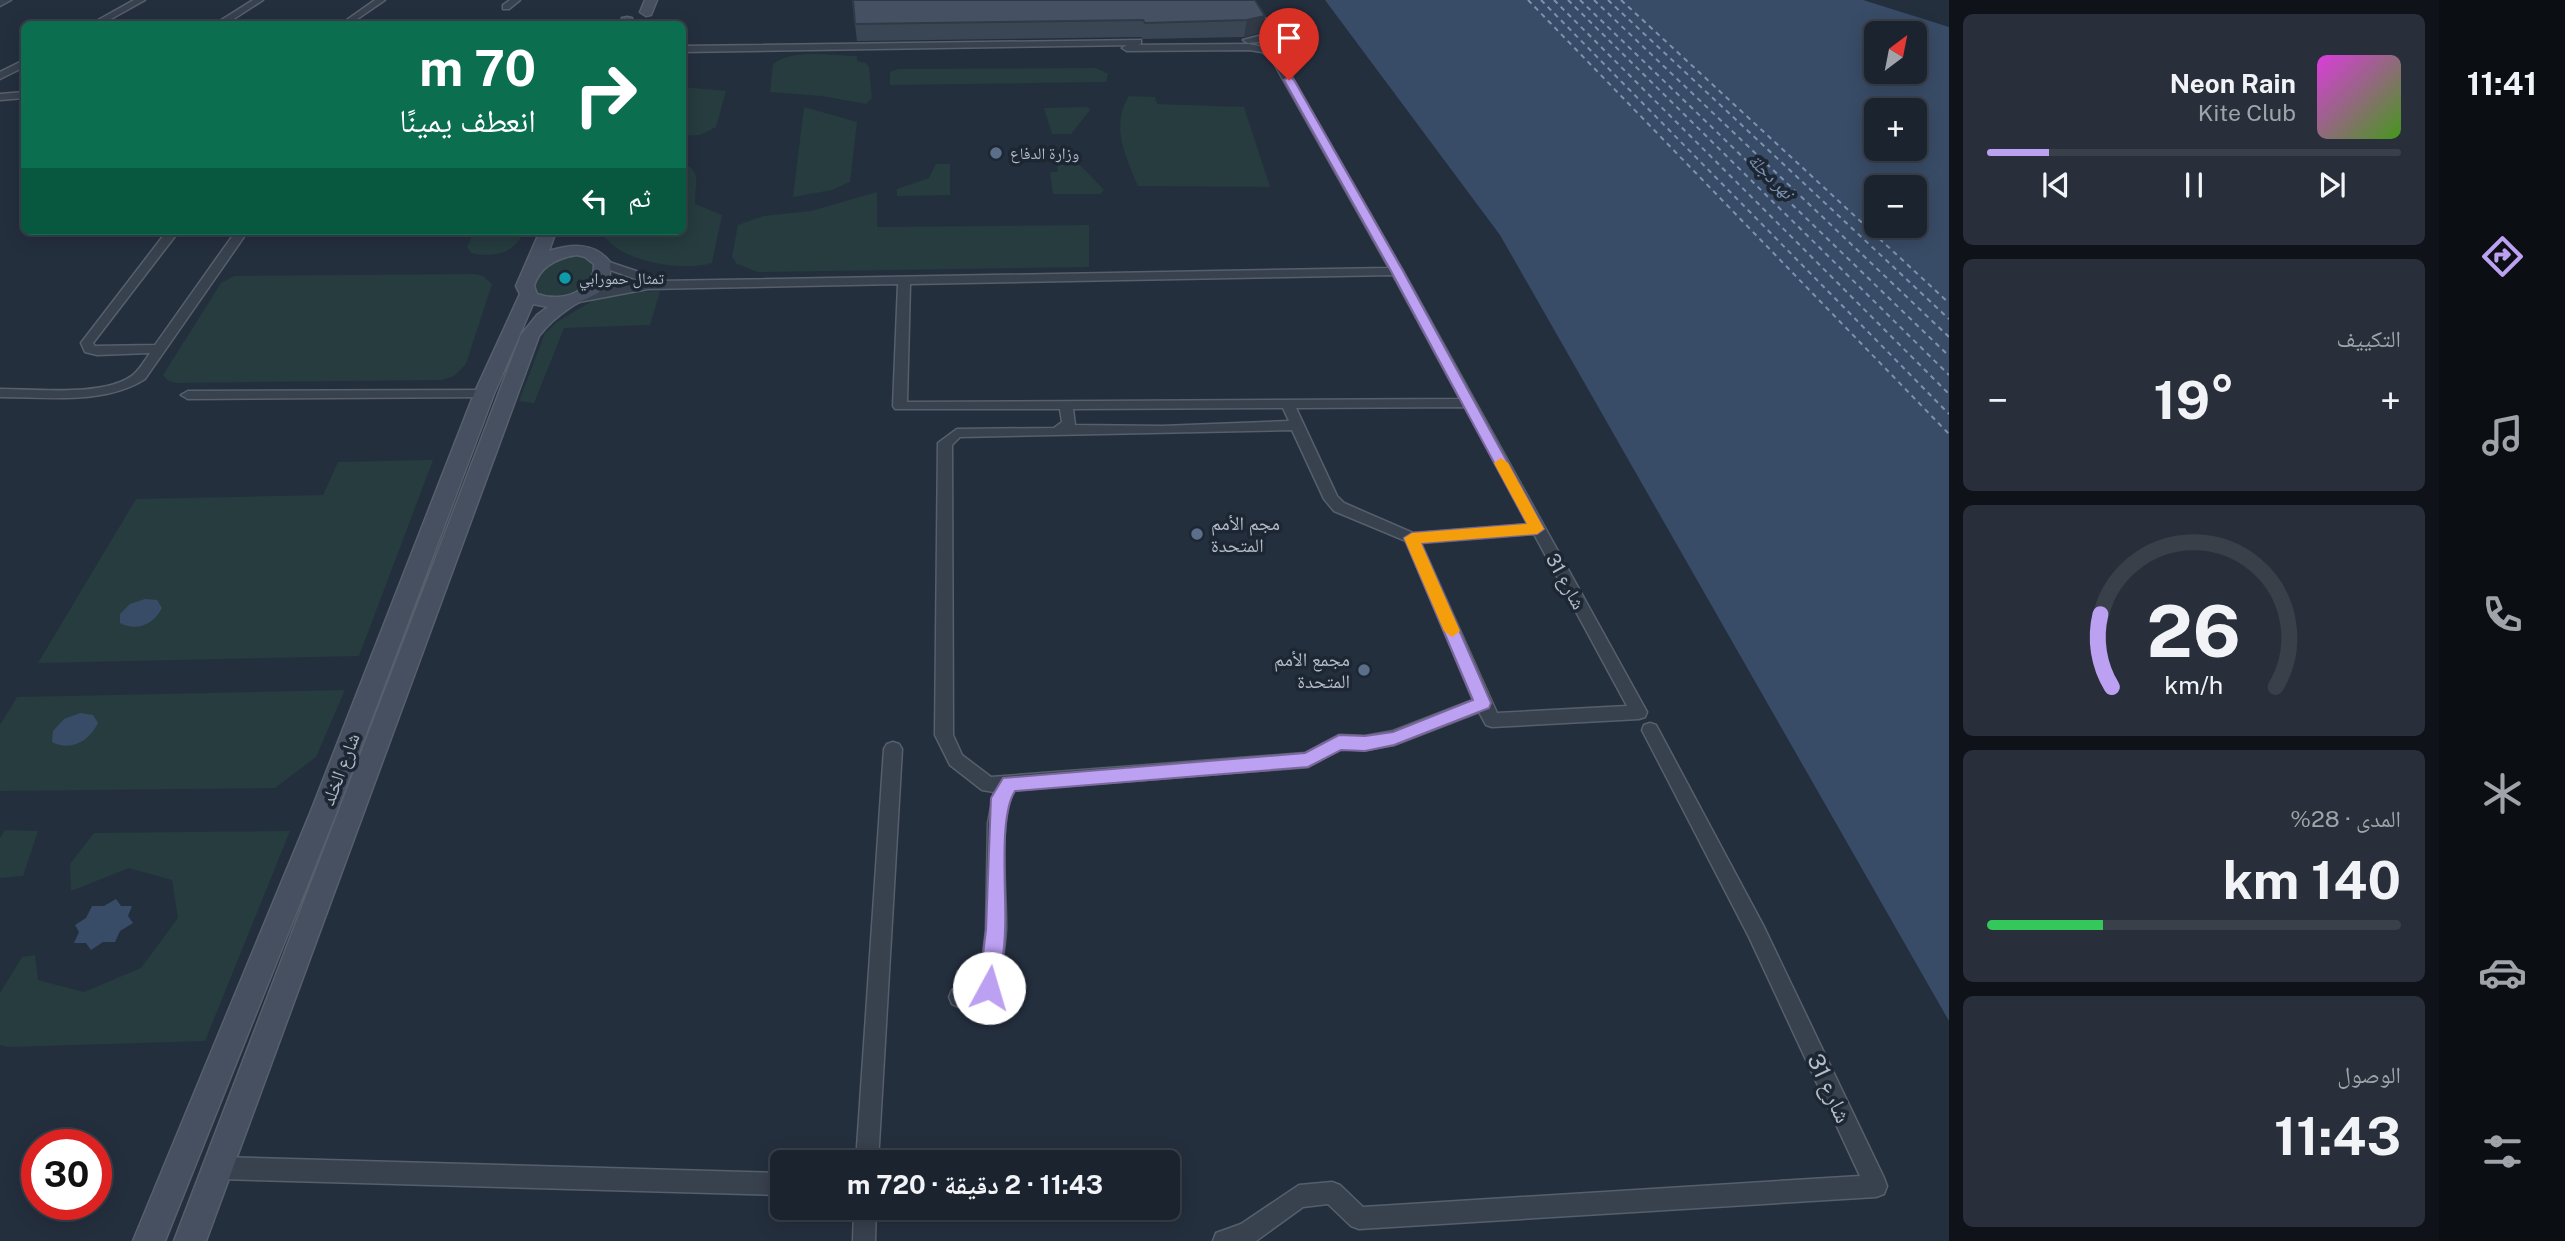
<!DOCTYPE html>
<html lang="ar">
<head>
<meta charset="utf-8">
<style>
	:root { --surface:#1b232e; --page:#282f3a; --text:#f1f3f6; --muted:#a0a4aa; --line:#39404a; --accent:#bca0f2 }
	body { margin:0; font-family:"Public Sans","Noto Naskh Arabic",sans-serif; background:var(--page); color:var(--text); direction:rtl; height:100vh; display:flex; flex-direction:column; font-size:26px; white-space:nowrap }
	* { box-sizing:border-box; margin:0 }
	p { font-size:23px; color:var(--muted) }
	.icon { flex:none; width:38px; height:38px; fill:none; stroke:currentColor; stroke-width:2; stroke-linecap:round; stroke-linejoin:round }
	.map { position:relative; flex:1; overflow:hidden; direction:ltr }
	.side { display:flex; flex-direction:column; gap:14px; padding:14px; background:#0f1319; width:490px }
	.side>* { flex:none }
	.top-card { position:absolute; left:21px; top:21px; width:665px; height:214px; border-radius:10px; box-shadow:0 4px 18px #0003,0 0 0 2px var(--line); direction:rtl; background:#0b6e4f; color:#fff; overflow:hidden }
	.needle { width:46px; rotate:32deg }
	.buttons { position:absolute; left:1864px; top:21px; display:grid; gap:14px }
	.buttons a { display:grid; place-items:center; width:63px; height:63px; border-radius:10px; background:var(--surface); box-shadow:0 4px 18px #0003,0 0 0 2px var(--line); font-size:35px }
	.speed { position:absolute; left:21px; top:1129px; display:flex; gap:14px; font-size:35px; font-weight:700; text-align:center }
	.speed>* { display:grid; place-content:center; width:91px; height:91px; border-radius:50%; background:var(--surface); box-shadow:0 4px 18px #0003,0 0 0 2px var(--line); line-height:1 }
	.speed .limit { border:10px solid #d22; background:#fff; color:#111 }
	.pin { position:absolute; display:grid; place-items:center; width:60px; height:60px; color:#fff; margin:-72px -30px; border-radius:50% 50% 50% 0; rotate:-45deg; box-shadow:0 0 7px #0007 }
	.pin .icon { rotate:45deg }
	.me { position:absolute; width:77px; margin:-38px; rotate:6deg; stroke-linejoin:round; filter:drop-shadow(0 0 5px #0008) }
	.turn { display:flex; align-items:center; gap:24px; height:147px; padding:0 35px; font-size:32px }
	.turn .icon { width:91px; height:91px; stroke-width:2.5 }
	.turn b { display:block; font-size:49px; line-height:60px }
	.then { display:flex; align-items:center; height:66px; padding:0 35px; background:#0003; gap:14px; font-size:26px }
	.big { font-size:52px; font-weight:700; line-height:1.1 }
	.side .widget { flex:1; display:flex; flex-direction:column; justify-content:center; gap:10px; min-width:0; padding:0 24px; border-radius:10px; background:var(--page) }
	.side .dial { align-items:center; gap:0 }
	.dial svg { height:182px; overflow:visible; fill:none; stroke:var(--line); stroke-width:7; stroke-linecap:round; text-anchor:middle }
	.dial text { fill:var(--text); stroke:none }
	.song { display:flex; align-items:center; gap:21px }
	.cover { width:84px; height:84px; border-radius:10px; background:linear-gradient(135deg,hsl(300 70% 55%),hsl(100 70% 35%)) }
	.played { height:7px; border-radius:4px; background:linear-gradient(90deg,var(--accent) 15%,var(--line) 15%) }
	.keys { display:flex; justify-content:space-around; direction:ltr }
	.heat { display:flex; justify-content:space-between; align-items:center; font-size:38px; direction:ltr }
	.charge { height:10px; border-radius:5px; background:linear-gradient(90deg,#34c759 28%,var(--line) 0) }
	.trip { position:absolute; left:770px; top:1150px; width:410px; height:70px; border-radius:10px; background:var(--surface); box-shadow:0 4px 18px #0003,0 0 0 2px var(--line); font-weight:700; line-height:70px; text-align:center; direction:rtl }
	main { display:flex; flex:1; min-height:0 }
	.menu { display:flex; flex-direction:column; width:126px; justify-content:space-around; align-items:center; background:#0b0e12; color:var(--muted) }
	.menu .icon { width:49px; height:49px }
	.menu .on { color:var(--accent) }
	.menu b { font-size:32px; color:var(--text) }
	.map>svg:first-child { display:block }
	.green { fill:#263c3f }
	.water { fill:#394c67; fill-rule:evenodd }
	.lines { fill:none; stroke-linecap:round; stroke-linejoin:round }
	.ferry { stroke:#7c92b1; stroke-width:2; stroke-dasharray:5 4.5; stroke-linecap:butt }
	.street-casing { stroke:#565f6c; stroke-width:3 }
	.secondary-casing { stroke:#565f6c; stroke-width:3 }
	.street { fill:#38414e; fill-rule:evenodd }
	.secondary { fill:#465061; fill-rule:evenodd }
	.wall { fill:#3b4654 }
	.shaded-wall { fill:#303945 }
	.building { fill:#455162; stroke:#303945; stroke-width:2 }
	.route { fill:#bca0f2; stroke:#7a689d; stroke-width:2 }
	.slow { fill:#f59e0b }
	.service-dot { fill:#5c6f8a; stroke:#1d2633; stroke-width:2.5 }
	.culture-dot { fill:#0f9aa8; stroke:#1d2633; stroke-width:2.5 }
	.labels { text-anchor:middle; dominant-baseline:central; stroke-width:7; stroke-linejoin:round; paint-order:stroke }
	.far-poi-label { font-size:16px; fill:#b4bcc9; stroke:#1d2633; text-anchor:start }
	.far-water-label { font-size:18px; font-style:italic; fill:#7c92b1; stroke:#1d2633 }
	.poi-label { font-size:19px; fill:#b4bcc9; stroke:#1d2633; text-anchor:start }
	.street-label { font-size:19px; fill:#b4bcc9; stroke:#1d2633 }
	.near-street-label { font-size:23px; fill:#b4bcc9; stroke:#1d2633 }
</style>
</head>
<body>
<main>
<nav class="menu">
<b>11:41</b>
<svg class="icon on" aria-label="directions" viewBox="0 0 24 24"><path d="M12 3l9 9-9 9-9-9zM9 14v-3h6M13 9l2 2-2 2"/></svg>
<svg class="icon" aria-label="music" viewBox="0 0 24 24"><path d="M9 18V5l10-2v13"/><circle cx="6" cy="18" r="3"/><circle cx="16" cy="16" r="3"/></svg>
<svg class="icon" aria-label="phone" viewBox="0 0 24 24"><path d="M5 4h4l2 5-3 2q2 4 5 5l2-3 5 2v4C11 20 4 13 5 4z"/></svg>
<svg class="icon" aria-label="climate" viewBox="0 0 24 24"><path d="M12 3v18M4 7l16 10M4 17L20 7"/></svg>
<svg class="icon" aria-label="car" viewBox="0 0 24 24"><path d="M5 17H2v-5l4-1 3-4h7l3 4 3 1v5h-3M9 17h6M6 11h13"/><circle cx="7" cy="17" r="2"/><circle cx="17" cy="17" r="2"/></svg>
<svg class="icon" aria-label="filters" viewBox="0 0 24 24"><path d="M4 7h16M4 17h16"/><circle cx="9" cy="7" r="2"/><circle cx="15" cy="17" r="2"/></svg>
</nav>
<section class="side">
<div class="widget">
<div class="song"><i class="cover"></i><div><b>Neon Rain</b><p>Kite Club</p></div></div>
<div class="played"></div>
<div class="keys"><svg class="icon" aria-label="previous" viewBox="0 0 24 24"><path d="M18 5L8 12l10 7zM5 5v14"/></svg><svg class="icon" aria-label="pause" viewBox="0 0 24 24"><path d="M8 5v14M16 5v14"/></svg><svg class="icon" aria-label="next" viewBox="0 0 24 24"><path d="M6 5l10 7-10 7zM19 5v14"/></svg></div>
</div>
<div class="widget"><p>التكييف</p>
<div class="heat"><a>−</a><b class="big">19°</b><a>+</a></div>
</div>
<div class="widget dial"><svg viewBox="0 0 100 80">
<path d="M14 69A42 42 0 1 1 86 69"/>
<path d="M14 69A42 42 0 0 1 9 37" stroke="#bca0f2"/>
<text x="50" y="56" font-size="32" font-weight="700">26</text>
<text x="50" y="72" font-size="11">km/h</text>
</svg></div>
<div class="widget"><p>المدى · 28%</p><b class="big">140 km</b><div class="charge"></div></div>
<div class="widget"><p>الوصول</p><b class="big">11:43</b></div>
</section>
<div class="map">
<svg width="1949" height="1241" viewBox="0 0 1949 1241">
	<rect width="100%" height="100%" fill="#242f3e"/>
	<g class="green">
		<path d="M857,56V61L866,63L869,67L872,98L866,104L822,96L770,92L773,64C793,48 833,56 857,56Z"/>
		<polygon points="1096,68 1108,74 1106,82 890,85 890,72 898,69"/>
		<polygon points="683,87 726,91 716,127 700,135 683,136"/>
		<path d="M1129,96L1155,97L1157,104L1244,107L1270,187L1138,186C1126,157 1110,126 1129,96Z"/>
		<polygon points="804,107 857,122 850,182 832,190 793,197"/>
		<polygon points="1088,107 1090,110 1071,134 1052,134 1044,108"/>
		<path d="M683,163C703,171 694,186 695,204L722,215L712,263C682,272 616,262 601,231H682Z"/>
		<polygon points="936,164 950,164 950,195 897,196 897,189 929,178"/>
		<polygon points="1057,165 1080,165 1104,190 1100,194 1053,194 1050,172 1058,172"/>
		<polygon points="877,192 877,227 1089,225 1089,267 758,272 737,264 732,257 738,225 763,216 811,211"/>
		<path d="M474,231H524C514,254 495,258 471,253L467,247Z"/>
		<path d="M570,256L587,257L596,267C584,299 567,302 536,294L533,290L534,277L553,260Z"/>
		<polygon points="475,274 483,276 492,284 466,364 454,376 442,380 176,383 167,380 163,375 221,283 234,276"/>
		<polygon points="660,291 650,325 564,328 534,403 519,401 545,333 557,322 592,301 620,293"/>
		<polygon points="433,460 359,656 38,663 136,499 323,495 338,462"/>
		<polygon points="345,690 316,757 275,788 0,791 0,725 17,697"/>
		<polygon points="5,830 38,831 23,876 0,878 0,838"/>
		<polygon points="290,831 205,1041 8,1047 0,1045 0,993 22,957 35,955 38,980 84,992 141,968 178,918 172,880 129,868 71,891 70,864 94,833"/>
	</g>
	<g class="water">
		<path d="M1325,0H1863L1949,27V1021L1500,235ZM1876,33H1914V72H1876ZM1876,110H1914V149H1876ZM1876,187H1914V226H1876Z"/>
		<path d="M145,599L157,600L162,608C154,624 137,632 120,623V614L130,604Z"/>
		<path d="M80,713L93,715L98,723C89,741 71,752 52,742L53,731L64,719Z"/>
		<polygon points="116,899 121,906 132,906 128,916 133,923 120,931 115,942 103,942 91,950 86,943 74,943 79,932 75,925 86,918 92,906 104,906"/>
	</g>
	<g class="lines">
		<g class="ferry">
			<polyline points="1528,0 1949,434"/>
			<polyline points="1541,0 1949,414"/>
			<polyline points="1554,0 1949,394"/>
			<polyline points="1568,0 1949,375"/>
			<polyline points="1580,0 1949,356"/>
			<polyline points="1594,0 1949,337"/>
			<polyline points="1608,0 1949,319"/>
			<polyline points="1621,0 1949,303"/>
		</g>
		<g class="street-casing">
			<g id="street">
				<polygon points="0,0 11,0 0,6"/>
				<polygon points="134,0 145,0 102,24 91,24"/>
				<polygon points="253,0 263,0 226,24 215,24"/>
				<polygon points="375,0 385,0 350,24 341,24"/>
				<polygon points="510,0 520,0 509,9 503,9 503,5"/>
				<polygon points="1245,0 1253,0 1276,34 1269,41 1248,43 1243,40 1266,34"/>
				<polygon points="1141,40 1141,44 1138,45 682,52 682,46"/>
				<path d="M1249,44L1268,48L1280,56L1403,271L1647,712L1645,717L1639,719L1492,727L1486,725L1479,712L1394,745L1365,750L1341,749L1308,767L1015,790C997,817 1007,895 1006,929C1005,949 1001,968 999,988L996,995L959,1007L952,1004L949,997L952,990L980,981L986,930L988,823L994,792L982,790L950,765L935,735L938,443L957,429L1054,428L1062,422L1060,409H895L893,406L898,284L648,289L579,302L573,298L579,294L644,282L599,266V262L603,260L657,278L659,281L1389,268L1271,58L1262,52L1249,50L1127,51L1122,48L1127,45ZM1393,275L1460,399L907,402L910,284ZM1465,407L1529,524L1413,533L1344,503L1337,496L1296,408ZM1283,408L1289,421L1162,426L1075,425L1073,409ZM1292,430L1324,499L1334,511L1406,541L1473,700L1393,731L1365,736L1339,735L1305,753L991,777L962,755L953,735L952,445L960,437ZM1534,534L1627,706L1497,713L1421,543Z"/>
				<polygon points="24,60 24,67 0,79 0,72"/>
				<polygon points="24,92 24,98 0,100 0,94"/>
				<path d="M167,231H179L93,343L95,346L155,345L236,231H248L145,379C104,405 46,397 0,397V389C35,389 105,397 133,375C140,369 145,360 150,353L97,355L85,352L81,343Z"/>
				<polygon points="484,390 491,394 489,397 188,399 181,395 188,391"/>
				<polygon points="1650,723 1656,725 1763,925 1884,1178 1887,1186 1884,1194 1876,1197 1359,1229 1351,1226 1328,1204 1303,1207 1256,1241 1213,1241 1216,1233 1241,1224 1299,1185 1332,1182 1340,1185 1363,1207 1860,1176 1749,937 1642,730 1644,725"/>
				<polygon points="893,742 899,744 902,749 878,1162 856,1162 884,749 887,744"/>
				<polygon points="219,1157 782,1173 782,1195 219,1179 211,1176 208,1168 211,1160"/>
				<polygon points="854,1208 876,1208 875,1241 853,1241"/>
			</g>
		</g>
		<g class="secondary-casing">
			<g id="secondary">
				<polygon points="645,0 657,0 651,15 646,16 640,12"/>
				<polygon points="627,17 632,18 632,24 620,24 622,18"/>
				<path d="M540,231H556L549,251C572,244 594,242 610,262C613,295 592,293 571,307C559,315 548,324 539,336L206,1241H174L521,335L537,315L548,307L533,304L494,394L337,811L165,1241H133L311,811L474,394L520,294L516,286ZM577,255L585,257L594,264C595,292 561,303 537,294L534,286C540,266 557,258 577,255Z"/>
			</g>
		</g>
		<use href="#street" class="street"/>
		<use href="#secondary" class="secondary"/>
	</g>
	<polygon class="wall" points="852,0 1255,0 1262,32 1244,37 1143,39 1141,37 857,41"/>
	<polygon class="shaded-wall" points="1265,16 1262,32 1244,37 1247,20"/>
	<polygon class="building" points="853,0 1255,0 1265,16 1247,20 1145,23 1143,20 855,24"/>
	<path class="route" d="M1289,77L1294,80L1403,271L1544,529L1537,534L1421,543L1491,703L1489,708L1394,745L1365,751L1341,750L1308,767L1015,791C998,816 1007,896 1005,929C1005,948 1001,968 999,988L996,994L989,997L981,994L979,988L986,930L991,798L1003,778L1305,753L1339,735L1365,736L1393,732L1473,700L1404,538L1412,533L1527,524L1391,271L1284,80Z"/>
	<polygon class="slow" points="1501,458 1508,463 1544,529 1537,534 1421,543 1460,631 1452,637 1444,631 1404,538 1412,533 1527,524 1494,463"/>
	<g class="service-dot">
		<circle cx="996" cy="153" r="7"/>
		<circle cx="1197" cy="534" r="7"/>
		<circle cx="1364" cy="670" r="7"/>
	</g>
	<circle class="culture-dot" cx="565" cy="278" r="7"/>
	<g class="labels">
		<g class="far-poi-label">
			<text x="1010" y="153">وزارة الدفاع</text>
			<text x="579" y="278">تمثال حمورابي</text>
		</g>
		<g class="far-water-label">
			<text transform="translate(1771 176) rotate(45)">نهر دجلة</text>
		</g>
		<g class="poi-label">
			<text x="1211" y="523">مجم الأمم<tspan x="1211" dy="22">المتحدة</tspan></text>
			<text x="1350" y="659" text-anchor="end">مجمع الأمم<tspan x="1350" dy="22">المتحدة</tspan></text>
		</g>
		<g class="street-label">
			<text transform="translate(1566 581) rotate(61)">شارع 31</text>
			<text transform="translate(340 769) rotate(-69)">شارع الخلد</text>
		</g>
		<g class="near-street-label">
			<text transform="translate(1830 1088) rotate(65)">شارع 31</text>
		</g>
	</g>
</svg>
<div class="buttons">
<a><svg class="needle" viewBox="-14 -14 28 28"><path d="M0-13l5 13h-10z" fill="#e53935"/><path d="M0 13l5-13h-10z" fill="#a0a4aa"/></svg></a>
<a>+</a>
<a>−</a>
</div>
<div class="speed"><div class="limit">30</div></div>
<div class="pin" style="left:1289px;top:80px;background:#d93025"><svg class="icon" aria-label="arrive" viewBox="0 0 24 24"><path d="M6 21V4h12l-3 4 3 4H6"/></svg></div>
<svg class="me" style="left:989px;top:988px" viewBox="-20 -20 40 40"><circle r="19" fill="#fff"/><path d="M0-13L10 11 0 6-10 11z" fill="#bca0f2"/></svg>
<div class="trip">11:43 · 2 دقيقة · 720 m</div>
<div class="top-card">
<div class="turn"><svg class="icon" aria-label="right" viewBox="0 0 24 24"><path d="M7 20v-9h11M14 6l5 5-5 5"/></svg><div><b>70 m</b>انعطف يمينًا</div></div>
<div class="then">ثم<svg class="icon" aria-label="left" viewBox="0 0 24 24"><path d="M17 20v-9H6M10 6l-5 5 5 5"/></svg></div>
</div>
</div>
</main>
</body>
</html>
